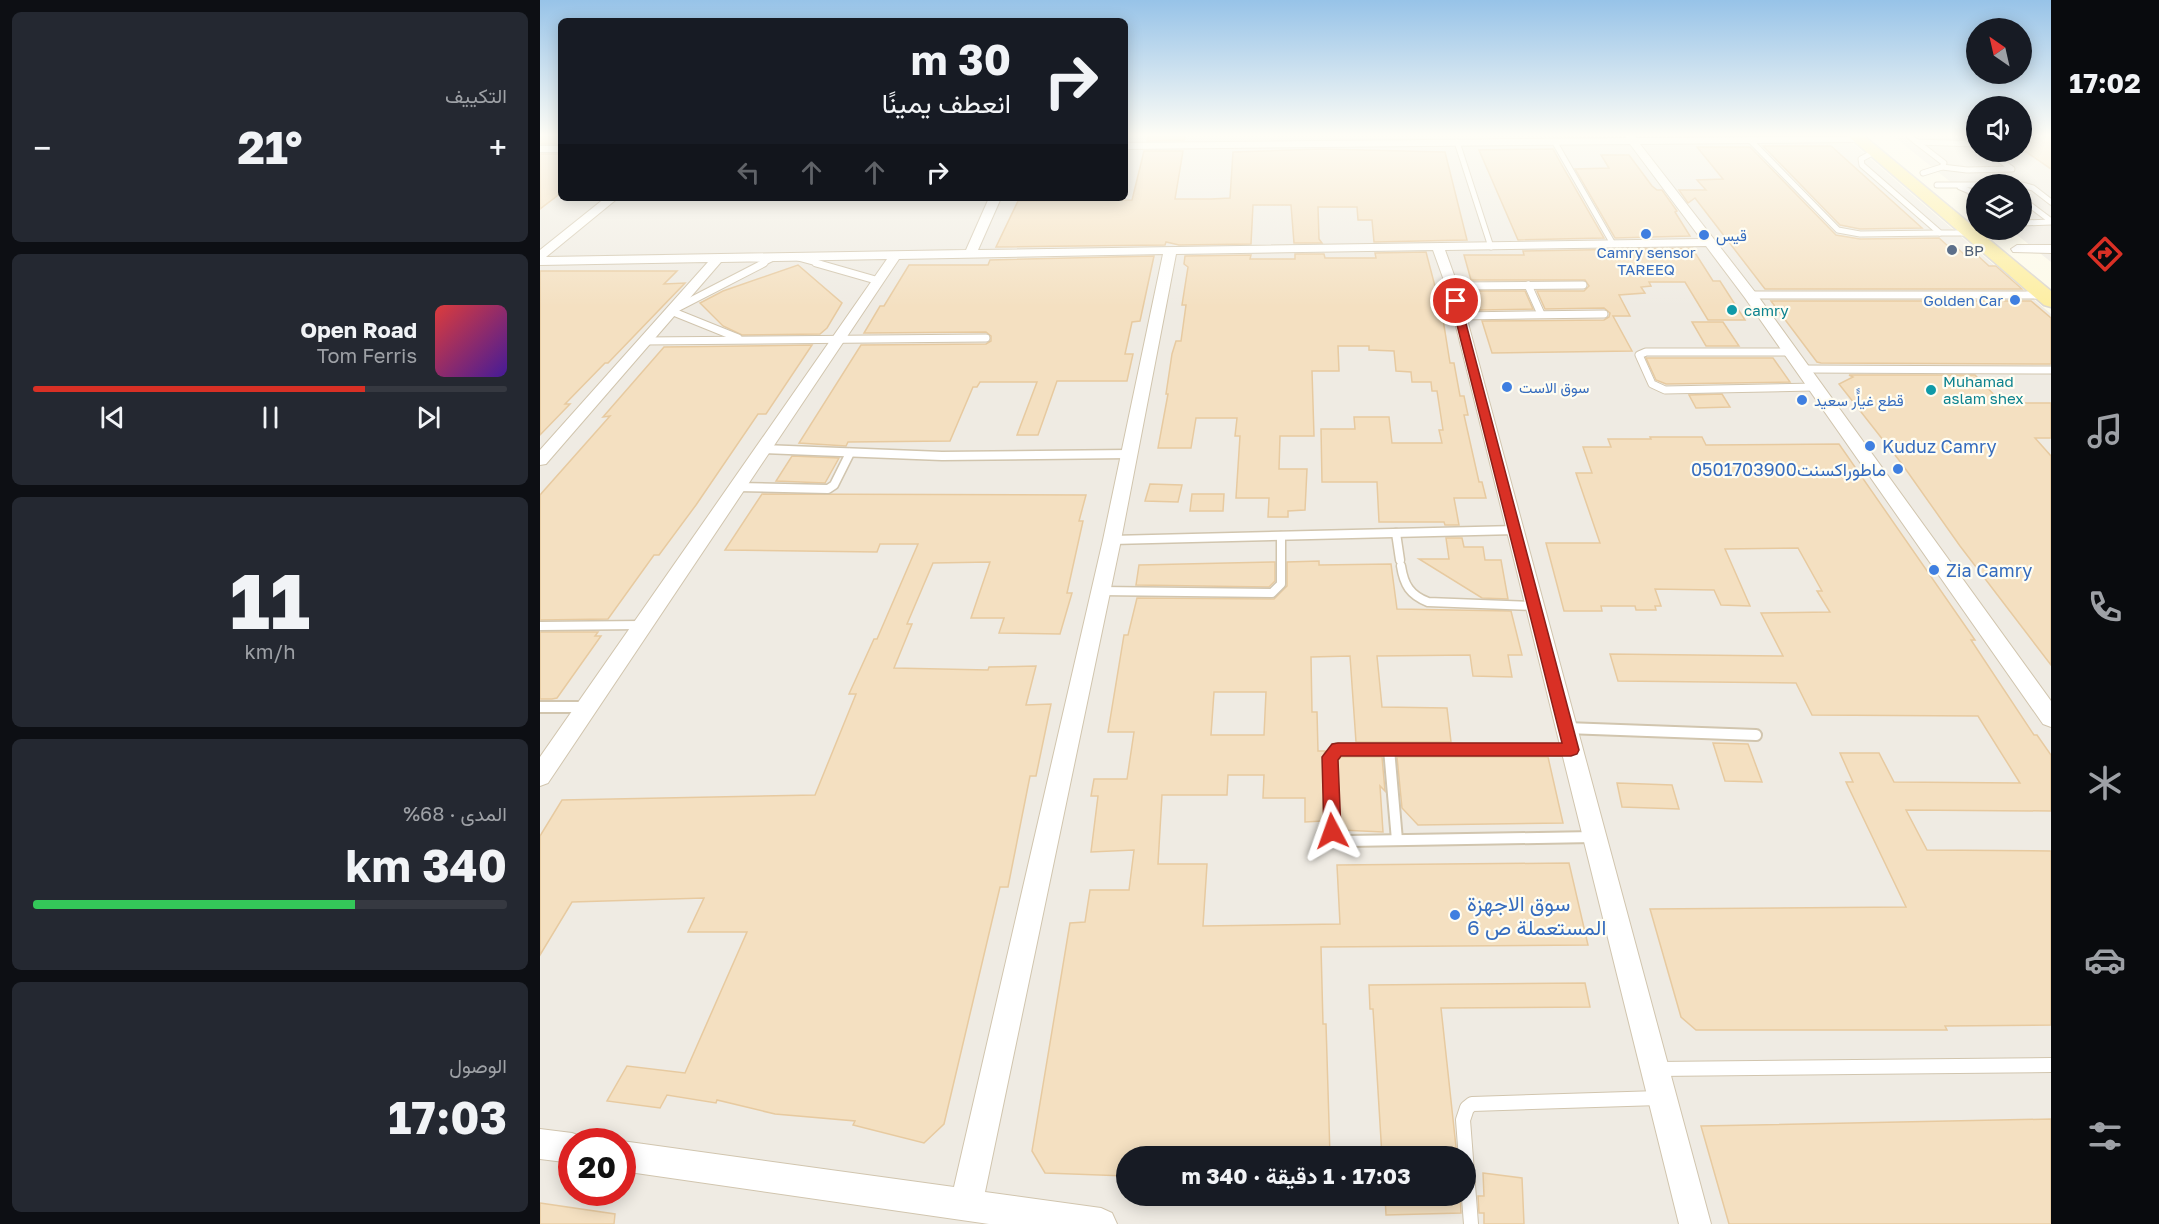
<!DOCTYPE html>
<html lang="ar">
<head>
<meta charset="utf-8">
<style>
	:root { --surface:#171b24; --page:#242831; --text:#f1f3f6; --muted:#9ea1a6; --line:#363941; --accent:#d93025 }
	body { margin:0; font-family:"Golos Text",Vazirmatn,sans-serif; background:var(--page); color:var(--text); direction:rtl; height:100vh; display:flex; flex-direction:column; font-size:22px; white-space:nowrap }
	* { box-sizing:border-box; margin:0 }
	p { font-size:20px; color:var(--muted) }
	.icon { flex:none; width:33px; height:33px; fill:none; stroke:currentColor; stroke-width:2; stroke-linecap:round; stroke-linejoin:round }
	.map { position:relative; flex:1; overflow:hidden; direction:ltr }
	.sheet { display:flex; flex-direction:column; gap:12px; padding:12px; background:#0d0f14; width:540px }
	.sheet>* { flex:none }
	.hud { position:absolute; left:18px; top:18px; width:570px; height:183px; border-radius:9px; box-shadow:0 3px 15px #0003; direction:rtl; background:#171b24; color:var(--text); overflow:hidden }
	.needle { width:39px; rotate:326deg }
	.buttons { position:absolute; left:1426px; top:18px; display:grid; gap:12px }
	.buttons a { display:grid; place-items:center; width:66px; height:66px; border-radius:50%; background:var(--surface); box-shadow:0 3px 15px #0003; font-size:30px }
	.speed { position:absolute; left:18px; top:1128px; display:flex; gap:12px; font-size:30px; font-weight:700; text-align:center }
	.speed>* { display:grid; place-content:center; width:78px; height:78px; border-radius:50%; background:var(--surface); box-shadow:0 3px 15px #0003; line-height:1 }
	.speed .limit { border:9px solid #d22; background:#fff; color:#111 }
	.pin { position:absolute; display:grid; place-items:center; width:51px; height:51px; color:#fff; margin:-26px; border:3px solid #fff; border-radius:50%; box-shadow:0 2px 6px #0007 }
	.me { position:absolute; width:66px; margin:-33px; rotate:356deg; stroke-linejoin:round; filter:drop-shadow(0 0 4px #0008) }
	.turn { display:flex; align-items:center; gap:21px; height:126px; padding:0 18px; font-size:27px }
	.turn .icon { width:78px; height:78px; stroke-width:2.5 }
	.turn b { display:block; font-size:42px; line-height:51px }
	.lanes { display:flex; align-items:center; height:57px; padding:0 18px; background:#0003; justify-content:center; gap:30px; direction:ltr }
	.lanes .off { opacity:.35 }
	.big { font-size:45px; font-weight:700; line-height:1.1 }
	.sheet .widget { flex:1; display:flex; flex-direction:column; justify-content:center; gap:9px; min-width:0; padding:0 21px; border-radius:9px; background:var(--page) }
	.sheet .dial { align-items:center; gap:0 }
	.dial b { font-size:78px; line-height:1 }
	.song { display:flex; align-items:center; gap:18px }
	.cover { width:72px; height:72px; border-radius:9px; background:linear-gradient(135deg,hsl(0 70% 55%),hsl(260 70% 35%)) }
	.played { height:6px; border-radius:3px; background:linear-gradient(90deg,var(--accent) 70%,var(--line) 70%) }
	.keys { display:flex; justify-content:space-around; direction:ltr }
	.heat { display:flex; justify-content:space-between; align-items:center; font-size:33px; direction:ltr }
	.charge { height:9px; border-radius:4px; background:linear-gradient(90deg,#34c759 68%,var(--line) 0) }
	.trip { position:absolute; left:576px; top:1146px; width:360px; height:60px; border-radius:30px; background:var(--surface); box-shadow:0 3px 15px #0003; font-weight:700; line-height:60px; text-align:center; direction:rtl }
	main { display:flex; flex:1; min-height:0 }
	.tabs { display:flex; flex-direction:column; width:108px; justify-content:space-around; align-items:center; background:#090b0e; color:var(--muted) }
	.tabs .icon { width:42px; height:42px }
	.tabs .current { color:var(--accent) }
	.tabs b { font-size:27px; color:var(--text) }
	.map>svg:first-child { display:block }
	.industrial { fill:#efebe3; fill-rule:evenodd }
	.building { fill:#f4e0c1; stroke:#e7caa0; stroke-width:1.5; fill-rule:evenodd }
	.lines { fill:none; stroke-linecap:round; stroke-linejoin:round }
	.lane-far4-casing { stroke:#d1c5ae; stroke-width:7 }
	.lane-far3-casing { stroke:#d1c5ae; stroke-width:9 }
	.lane-far2-casing { stroke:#d1c5ae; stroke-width:11 }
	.lane-far1-casing { stroke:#d1c5ae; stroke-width:14 }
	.lane-casing { stroke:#d1c5ae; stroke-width:16 }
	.street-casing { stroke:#d1c5ae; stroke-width:2 }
	.primary-casing { stroke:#dcd7d0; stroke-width:3 }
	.lane-far4 { stroke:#fff; stroke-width:5 }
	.lane-far3 { stroke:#fff; stroke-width:7 }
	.lane-far2 { stroke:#fff; stroke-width:8 }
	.lane-far1 { stroke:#fff; stroke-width:10 }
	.lane { stroke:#fff; stroke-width:14 }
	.street { fill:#fff; fill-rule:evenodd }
	.primary { fill:#fdeea2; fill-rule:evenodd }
	.route { fill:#d93025; stroke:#8d1f18; stroke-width:1.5 }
	.shop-dot { fill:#3f7fe0; stroke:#fffdf2; stroke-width:2 }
	.service-dot { fill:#5c6f8a; stroke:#fffdf2; stroke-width:2 }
	.culture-dot { fill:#0f9aa8; stroke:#fffdf2; stroke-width:2 }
	.labels { text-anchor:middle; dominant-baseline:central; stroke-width:4.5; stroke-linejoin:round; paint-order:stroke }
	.far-shop-label { font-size:15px; fill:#366cbe; stroke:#fffdf2; text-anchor:start }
	.far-service-label { font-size:15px; fill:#4e5e75; stroke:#fffdf2; text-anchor:start }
	.far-culture-label { font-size:15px; fill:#0d838f; stroke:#fffdf2; text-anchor:start }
	.shop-label { font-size:18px; fill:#366cbe; stroke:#fffdf2; text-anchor:start }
	.near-shop-label { font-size:21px; fill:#366cbe; stroke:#fffdf2; text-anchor:start }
</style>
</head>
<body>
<main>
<nav class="tabs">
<b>17:02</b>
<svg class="icon current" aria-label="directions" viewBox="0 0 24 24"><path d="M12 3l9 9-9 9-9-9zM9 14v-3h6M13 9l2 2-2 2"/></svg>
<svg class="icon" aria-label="music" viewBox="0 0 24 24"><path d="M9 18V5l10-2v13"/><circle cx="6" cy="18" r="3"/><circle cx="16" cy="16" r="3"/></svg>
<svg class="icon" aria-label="phone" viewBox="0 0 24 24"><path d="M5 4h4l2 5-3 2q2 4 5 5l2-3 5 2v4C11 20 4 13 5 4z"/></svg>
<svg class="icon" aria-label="climate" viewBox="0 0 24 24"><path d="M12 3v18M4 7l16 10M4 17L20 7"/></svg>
<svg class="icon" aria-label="car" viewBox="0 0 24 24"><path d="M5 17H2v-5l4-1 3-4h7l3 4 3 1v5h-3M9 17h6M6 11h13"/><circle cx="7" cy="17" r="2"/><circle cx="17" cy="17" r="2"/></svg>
<svg class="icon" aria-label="filters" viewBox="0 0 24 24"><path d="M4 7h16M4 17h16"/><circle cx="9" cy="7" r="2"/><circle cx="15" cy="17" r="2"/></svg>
</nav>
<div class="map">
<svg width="1511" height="1224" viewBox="0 0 1511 1224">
	<rect width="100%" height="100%" fill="#fdfaea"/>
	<g class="industrial">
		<path d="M0,136H21V198H585V136H1304L1511,314V1224H0ZM32,1142H82V1192H32ZM586,1156H926V1196H586Z"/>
		<polygon points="1353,136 1437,136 1437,152 1482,152 1482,136 1511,136 1511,262 1471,230 1482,230 1482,184 1437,184 1437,203"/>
	</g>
	<g class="building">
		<rect x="0" y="136" width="21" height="8"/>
		<polygon points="608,136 645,136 644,140 607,141"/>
		<polygon points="1482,136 1511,136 1511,169 1482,149"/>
		<polygon points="1223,146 1291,146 1382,228 1320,229 1300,225"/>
		<polygon points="1157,147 1210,147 1296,235 1320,239 1399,238 1409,247 1416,247 1426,256 1438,256 1449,266 1456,266 1482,289 1225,289 1155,198 1148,203 1139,190 1166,190 1157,180 1183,179"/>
		<polygon points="781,149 905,152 927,240 834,242 832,220 818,220 817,207 778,207 779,239 782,243 754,243 751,205 713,205 711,244 639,245 626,242 625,245 456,247 478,201 592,200 604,151 643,151 635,199 671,199 690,198 693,152"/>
		<polygon points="1013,149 1024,169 1064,238 978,240 939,150"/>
		<polygon points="0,154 21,154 21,193 0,209"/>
		<polygon points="1061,155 1089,155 1112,186 1117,190 1122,190 1137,211 1135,212 1150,236 1075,238 1035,169 1069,168"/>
		<polygon points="1152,248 1173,281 1180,281 1205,320 1168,320 1145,282 1109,282 1111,286 1101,287 1105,293 1079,295 1090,316 1073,316 1092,351 952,353 942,321 1064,320 1069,317 1070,313 1064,308 1005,309 997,291 1044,291 1049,286 1045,280 931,280 924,255 984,255 983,251"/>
		<polygon points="886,252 902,313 910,363 914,363 920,396 924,396 928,415 924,415 939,482 942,482 946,498 914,498 919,525 905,525 904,522 839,522 837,482 782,482 781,429 815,429 814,417 849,417 852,443 902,443 899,430 903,430 897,391 892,391 891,382 872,382 871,372 856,371 854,351 829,350 829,346 798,346 799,371 772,371 774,436 740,436 739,469 767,469 765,510 748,511 748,517 728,517 729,498 696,498 700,436 695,436 697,418 656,418 651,448 618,448 628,394 626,394 632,354 636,341 641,341 646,305 642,305 648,267 644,264 645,256 711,255 710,259 755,259 755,254 784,254 785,258 836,258 835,253"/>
		<polygon points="614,256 600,321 592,322 585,354 593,354 587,381 517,381 498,435 477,435 497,382 440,382 437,387 433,387 410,441 308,442 306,446 259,443 321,345 446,344 451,341 451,336 446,332 324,333 340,306 344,306 369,265 448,265 450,260"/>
		<polygon points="258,265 302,303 287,328 280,334 202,335 183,326 160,303 183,291"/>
		<polygon points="0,271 137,271 124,284 145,283 68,363 65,363 25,404 30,404 0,435"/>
		<polygon points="934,291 985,291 993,309 939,310"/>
		<polygon points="1231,301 1491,301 1511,318 1511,364 1281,363 1277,362"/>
		<polygon points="1152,322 1183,322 1199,346 1166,346"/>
		<polygon points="272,345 226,414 218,414 156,505 119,555 114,555 68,619 0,620 0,495 70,416 63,417 124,347"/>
		<polygon points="1106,358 1233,358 1250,382 1126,384 1116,380"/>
		<polygon points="1309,375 1435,375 1462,403 1511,403 1511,438 1495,438 1511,456 1511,665 1420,546 1362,464 1299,384 1313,377"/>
		<polygon points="1182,394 1190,407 1156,408 1149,395"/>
		<polygon points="1110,437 1162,437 1166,445 1299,444 1435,640 1431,640 1494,735 1497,735 1511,755 1511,811 1366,810 1387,850 1511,851 1511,1025 1405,1026 1407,1030 1156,1030 1141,1017 1110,909 1366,907 1306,782 1313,782 1300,753 1339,753 1354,782 1480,783 1438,716 1272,715 1256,683 1078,681 1070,654 1243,656 1221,613 1290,612 1277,591 1282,591 1258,548 1185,549 1210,606 1181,605 1174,590 1115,589 1121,606 1115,606 1116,610 1096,610 1095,606 1061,606 1062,611 1024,611 1006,543 1060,543 1036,473 1052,473 1043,447 1071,447 1068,439 1111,439"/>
		<polygon points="252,456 299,458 285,483 236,481"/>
		<polygon points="610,484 642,485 638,502 605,501"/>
		<polygon points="222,494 546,495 539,521 543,521 527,593 532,593 520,634 459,633 464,618 431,618 450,562 393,563 367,624 372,624 354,668 448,670 449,667 496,666 486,705 511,704 496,776 490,776 468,887 460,887 404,1124 384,1143 313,1125 315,1121 235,1114 177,1100 176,1103 127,1095 120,1108 67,1101 87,1066 145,1073 207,932 148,932 164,898 32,902 0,955 0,836 22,800 275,795 316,694 309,694 334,639 337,639 378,544 340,544 337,552 185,550"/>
		<polygon points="652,494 684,494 683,511 650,511"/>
		<polygon points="906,538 922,538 924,547 943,547 945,560 961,560 968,599 942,598 879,559 909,559"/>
		<path d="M779,561V565L851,564L857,609L971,611L982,655H968L972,677L933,676L930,655L837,656L842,707L907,708L911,742H816L810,656L771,657L772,712H777L778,751H785L783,757V821L765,822V798H723L724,775H688L687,795H622L618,864H667L663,926L800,924L797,865L1029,863L1048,945L781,947L783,1024H786L790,1156H586V1176L505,1173L492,1151L530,923L545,922L550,890H589L594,850L551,852L558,796H551L554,779H587L594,732H568L584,635H588L597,598L734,599L747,586V562ZM674,692H726L724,735H671Z"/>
		<polygon points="735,562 735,581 729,587 596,585 599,565"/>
		<polygon points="0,632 58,632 55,636 61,636 17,698 12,699 0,699"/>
		<polygon points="1173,743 1208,744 1222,782 1185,781"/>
		<polygon points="801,757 842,757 845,791 840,786 843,832 801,830 798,824 798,760"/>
		<polygon points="857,757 1008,757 1023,823 878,825 862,808"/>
		<polygon points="1077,783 1132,785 1139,809 1082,807"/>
		<polygon points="1045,983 1050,1007 901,1008 917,1156 842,1156 833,1009 830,1009 829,985"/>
		<polygon points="1511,1119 1511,1224 1189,1224 1161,1126"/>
		<polygon points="943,1173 982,1178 984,1224 944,1224 944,1213 939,1213 938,1196 944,1196"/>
		<polygon points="845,1196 920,1196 921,1213 846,1215"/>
		<polygon points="0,1203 75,1214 74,1224 0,1224"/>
	</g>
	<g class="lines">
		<g class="lane-far4-casing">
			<g id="lane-far4">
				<polyline points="1369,136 1404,163 1402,167 1383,173"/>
				<polyline points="1209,139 1298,230 1320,234 1400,233"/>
				<polyline points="1014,141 1073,244"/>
				<polyline points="917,142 951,247"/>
				<polyline points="1377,142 1437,144"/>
				<polyline points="1334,152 1321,159 1322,165 1400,233 1429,233"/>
				<polyline points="1402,167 1427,170 1472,169 1449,152"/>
				<polyline points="1397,185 1437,185"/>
				<polyline points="1482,185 1493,188 1511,202"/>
				<polyline points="1420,187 1437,194"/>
				<polyline points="1482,199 1511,221"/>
				<polyline points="1482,223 1511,222"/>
				<polyline points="255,257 281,264"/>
				<polyline points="221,264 235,257"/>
			</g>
		</g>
		<g class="lane-far3-casing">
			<g id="lane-far3">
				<polyline points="276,263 339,281"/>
				<polyline points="988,285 1001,314"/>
				<polyline points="912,286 1043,285"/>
				<polyline points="1210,295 1504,295"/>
				<polyline points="135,309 224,263"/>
				<polyline points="131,311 198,338"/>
				<polyline points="920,316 1064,314"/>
				<polyline points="104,341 446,338"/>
				<polyline points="1250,352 1106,352 1099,355 1112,384 1125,390 1275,387"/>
				<polyline points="1262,369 1511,370"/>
			</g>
		</g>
		<g class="lane-far2-casing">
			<g id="lane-far2">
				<polyline points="223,449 402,456 589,454"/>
				<polyline points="197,487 288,489 294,485 310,453"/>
				<polyline points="856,533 860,560"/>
				<polyline points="572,540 976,530"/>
				<path d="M861,566C864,585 870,595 888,602L995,606"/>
				<polyline points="560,591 732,593 741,584 741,536"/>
				<polyline points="0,626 103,625"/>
			</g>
		</g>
		<g class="lane-far1-casing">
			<g id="lane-far1">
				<polyline points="0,707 44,707"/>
				<polyline points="1026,728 1216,735"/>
				<polyline points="849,749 857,840"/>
				<polyline points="1031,750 798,749 790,757 791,826 796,836 808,841 1054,837"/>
			</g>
		</g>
		<g class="lane-casing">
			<g id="lane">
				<polyline points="1117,1069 1511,1065"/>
				<polyline points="931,1224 923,1120 927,1108 932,1104 1119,1098"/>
			</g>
		</g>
		<g class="street-casing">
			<g id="street">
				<polygon points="1084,136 1094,136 1096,138 1321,137 1321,141 1318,142 1100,144 1215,292 1511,701 1511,727 1503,724 1205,298 1166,246 905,250 918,286 1171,1224 1139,1224 906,286 893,250 636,254 581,540 445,1192 561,1208 572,1213 577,1224 449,1224 82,1171 82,1142 80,1142 82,1141 414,1187 563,540 623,254 359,259 8,783 0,786 0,757 347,259 181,262 6,464 0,465 0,450 168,262 0,265 0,250 65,198 78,198 6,257 426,250 449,198 461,198 438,250 1161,239 1090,144 585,149 585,143 1086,138"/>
				<rect x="0" y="146" width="21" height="6"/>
				<polygon points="1477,245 1511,245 1511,253 1473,252 1471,249"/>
				<polygon points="0,1129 32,1133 43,1137 45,1142 32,1142 32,1163 0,1159"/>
			</g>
		</g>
		<g class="primary-casing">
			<polygon id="primary" points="1308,136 1324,136 1511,291 1511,307 1504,305"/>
		</g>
		<use href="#lane-far4" class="lane-far4"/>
		<use href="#lane-far3" class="lane-far3"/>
		<use href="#lane-far2" class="lane-far2"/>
		<use href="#lane-far1" class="lane-far1"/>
		<use href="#lane" class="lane"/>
		<use href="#street" class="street"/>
		<use href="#primary" class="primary"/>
	</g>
	<linearGradient id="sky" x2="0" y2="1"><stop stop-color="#97c3e8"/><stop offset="0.44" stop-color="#fefdf6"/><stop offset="1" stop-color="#fefdf6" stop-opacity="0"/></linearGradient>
	<rect width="1511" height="307" fill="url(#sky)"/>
	<polygon class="route" points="916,298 920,301 1039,750 1037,754 1031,756 801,756 798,760 801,831 798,837 792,839 786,837 784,831 782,757 792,744 798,743 1022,743 911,301"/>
	<g class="shop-dot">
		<circle cx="1106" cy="234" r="6"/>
		<circle cx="1164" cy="235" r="6"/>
		<circle cx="1475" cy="300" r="6"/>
		<circle cx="967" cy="387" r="6"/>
		<circle cx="1262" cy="400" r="6"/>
		<circle cx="1330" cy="446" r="6"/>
		<circle cx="1358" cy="469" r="6"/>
		<circle cx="1394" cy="570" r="6"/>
		<circle cx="915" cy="915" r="6"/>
	</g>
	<circle class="service-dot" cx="1412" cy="250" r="6"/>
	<g class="culture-dot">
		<circle cx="1192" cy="310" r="6"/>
		<circle cx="1391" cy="390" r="6"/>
	</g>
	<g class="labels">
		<g class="far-shop-label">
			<text x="1176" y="235">قيس</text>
			<text x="1106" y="252" text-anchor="middle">Camry sensor<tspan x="1106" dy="17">TAREEQ</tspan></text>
			<text x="1463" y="300" text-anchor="end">Golden Car</text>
			<text x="979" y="387">سوق الاست</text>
			<text x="1274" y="400">قطع غياًًر سعيد</text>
		</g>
		<g class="far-service-label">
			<text x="1424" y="250">BP</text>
		</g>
		<g class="far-culture-label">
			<text x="1204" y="310">camry</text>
			<text x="1403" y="381">Muhamad<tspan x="1403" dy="17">aslam shex</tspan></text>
		</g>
		<g class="shop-label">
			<text x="1342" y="446">Kuduz Camry</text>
			<text x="1346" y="469" text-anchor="end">ماطوراكسنت0501703900</text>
			<text x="1406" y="570">Zia Camry</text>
		</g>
		<g class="near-shop-label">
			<text x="927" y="903">سوق الاجهزة<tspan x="927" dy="24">المستعملة ص 6</tspan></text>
		</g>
	</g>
</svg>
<div class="buttons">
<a><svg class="needle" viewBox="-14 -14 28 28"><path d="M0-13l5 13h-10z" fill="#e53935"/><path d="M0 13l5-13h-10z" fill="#9ea1a6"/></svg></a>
<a><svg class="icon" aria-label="sound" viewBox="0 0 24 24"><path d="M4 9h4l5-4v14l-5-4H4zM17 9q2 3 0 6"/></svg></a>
<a><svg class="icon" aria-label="layers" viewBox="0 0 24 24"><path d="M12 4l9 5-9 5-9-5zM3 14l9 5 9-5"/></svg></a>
</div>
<div class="speed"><div class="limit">20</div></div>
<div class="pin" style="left:916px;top:301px;background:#d93025"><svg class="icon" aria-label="arrive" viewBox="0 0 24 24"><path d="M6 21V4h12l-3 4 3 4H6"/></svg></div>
<svg class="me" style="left:792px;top:831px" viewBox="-20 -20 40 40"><path d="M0-17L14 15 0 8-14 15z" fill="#d93025" stroke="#fff" stroke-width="4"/></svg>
<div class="trip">17:03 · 1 دقيقة · 340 m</div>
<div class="hud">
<div class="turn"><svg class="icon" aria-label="right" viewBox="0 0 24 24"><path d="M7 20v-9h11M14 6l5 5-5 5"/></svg><div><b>30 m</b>انعطف يمينًا</div></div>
<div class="lanes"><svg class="icon off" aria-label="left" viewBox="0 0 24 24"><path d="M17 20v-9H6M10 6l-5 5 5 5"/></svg><svg class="icon off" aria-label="ahead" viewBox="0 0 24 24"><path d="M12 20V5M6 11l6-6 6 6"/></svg><svg class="icon off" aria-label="ahead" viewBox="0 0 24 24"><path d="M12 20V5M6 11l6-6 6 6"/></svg><svg class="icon" aria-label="right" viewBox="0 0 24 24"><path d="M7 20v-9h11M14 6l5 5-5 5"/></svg></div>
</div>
</div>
<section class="sheet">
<div class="widget"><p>التكييف</p>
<div class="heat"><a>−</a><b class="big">21°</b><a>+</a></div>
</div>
<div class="widget">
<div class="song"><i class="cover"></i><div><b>Open Road</b><p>Tom Ferris</p></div></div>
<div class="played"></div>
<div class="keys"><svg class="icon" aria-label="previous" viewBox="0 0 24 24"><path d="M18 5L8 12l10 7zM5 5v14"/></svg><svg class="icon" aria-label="pause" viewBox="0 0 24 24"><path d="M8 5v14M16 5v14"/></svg><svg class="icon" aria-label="next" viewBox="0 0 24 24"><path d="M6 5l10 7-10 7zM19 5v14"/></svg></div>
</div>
<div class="widget dial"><b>11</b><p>km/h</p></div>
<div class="widget"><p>المدى · 68%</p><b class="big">340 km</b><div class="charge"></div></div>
<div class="widget"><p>الوصول</p><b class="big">17:03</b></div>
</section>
</main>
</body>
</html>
